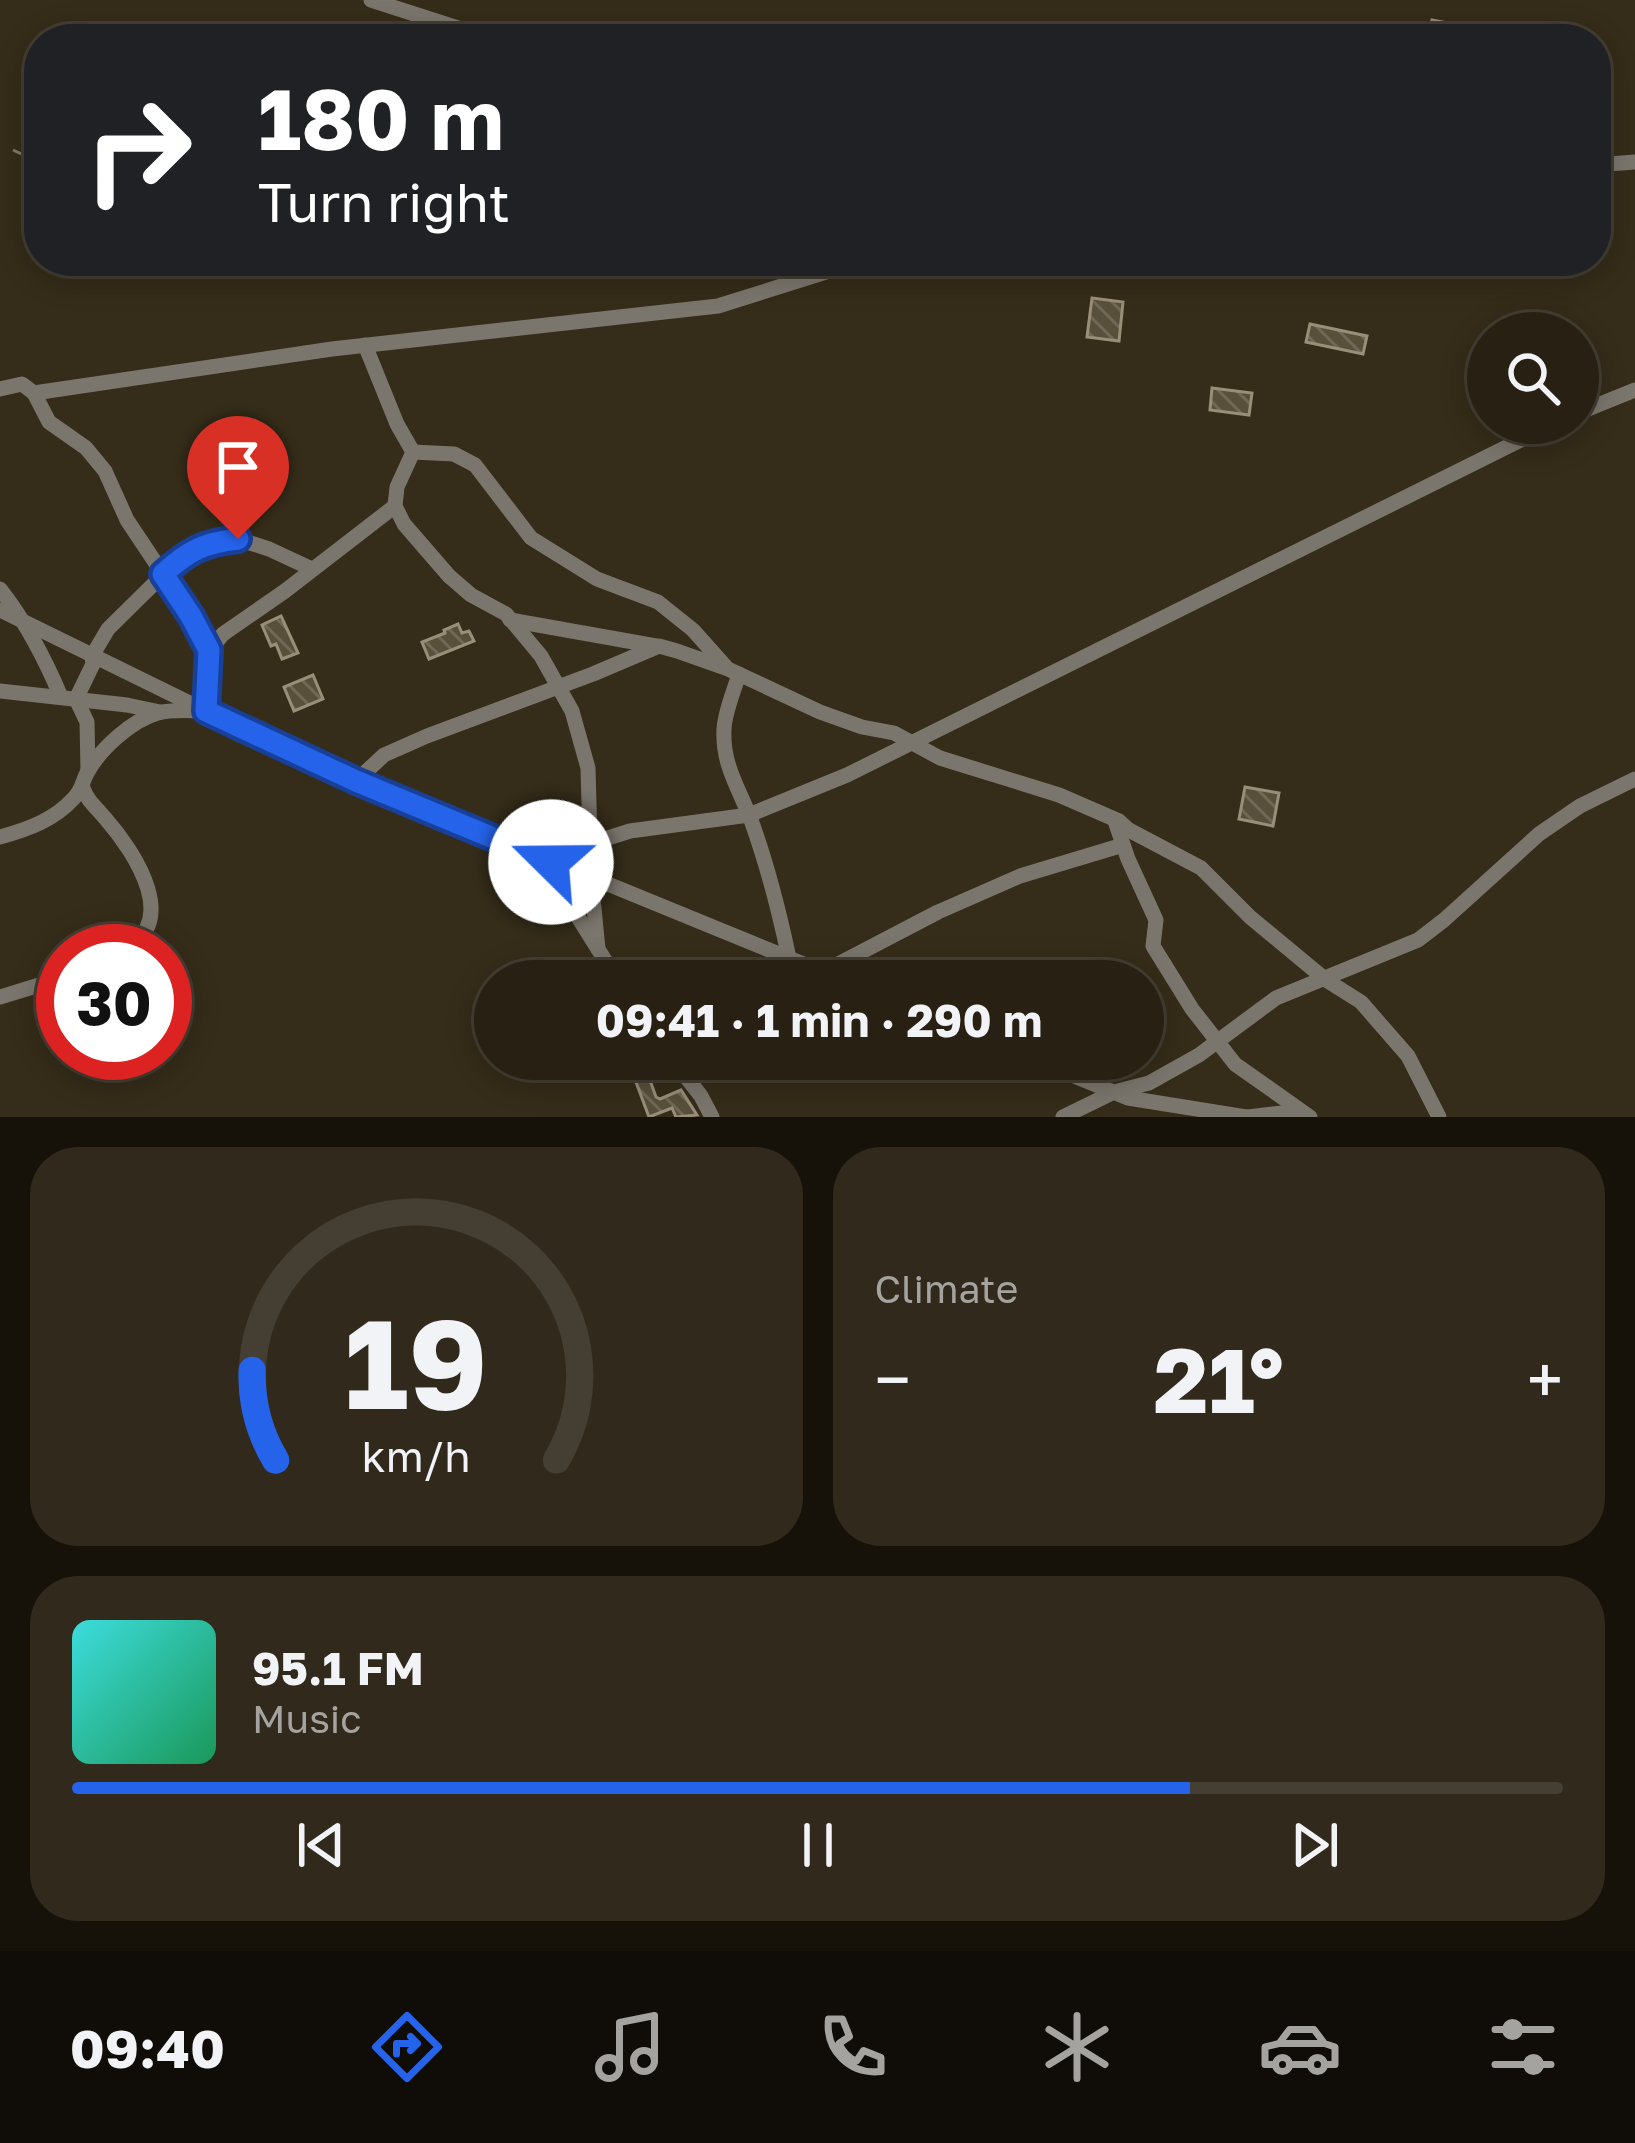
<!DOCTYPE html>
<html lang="en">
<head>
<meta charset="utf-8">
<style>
	:root { --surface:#282113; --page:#30291c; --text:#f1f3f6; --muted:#a5a3a0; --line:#443e33; --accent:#2563eb }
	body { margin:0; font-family:"Golos Text",sans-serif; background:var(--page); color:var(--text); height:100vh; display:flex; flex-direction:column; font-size:45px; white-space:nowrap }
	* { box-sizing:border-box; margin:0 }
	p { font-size:39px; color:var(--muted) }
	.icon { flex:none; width:66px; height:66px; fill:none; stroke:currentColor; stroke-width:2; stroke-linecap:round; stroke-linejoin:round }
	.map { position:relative; height:1117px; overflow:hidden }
	.details { display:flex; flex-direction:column; gap:30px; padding:30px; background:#16120a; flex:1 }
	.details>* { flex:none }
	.banner { position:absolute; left:24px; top:24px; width:1587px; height:252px; border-radius:48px; box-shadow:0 6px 30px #0003,0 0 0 3px var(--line); background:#202124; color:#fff; overflow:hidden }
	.fabs { position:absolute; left:1467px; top:312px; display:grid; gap:24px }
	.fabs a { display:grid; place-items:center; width:132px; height:132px; border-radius:50%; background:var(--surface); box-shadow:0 6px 30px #0003,0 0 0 3px var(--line); font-size:60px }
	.speed { position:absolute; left:36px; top:924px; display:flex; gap:24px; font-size:60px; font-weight:700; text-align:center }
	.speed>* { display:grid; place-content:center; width:156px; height:156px; border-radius:50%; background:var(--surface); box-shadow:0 6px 30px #0003,0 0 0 3px var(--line); line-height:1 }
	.speed .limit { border:18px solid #d22; background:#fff; color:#111 }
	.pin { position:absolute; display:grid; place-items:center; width:102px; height:102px; color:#fff; margin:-123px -51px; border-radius:50% 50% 50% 0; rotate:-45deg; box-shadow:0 0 12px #0007 }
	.pin .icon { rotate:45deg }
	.me { position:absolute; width:132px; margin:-66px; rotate:292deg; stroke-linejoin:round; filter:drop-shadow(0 0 9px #0008) }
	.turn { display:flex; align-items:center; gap:42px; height:252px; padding:0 36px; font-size:54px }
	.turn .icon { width:156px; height:156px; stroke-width:2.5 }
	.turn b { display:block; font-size:84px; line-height:102px }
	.big { font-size:90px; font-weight:700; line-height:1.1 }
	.details .card { flex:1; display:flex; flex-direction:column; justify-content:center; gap:18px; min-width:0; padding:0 42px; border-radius:48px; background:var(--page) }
	.details .dial { align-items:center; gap:0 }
	.dial svg { height:312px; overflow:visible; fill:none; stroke:var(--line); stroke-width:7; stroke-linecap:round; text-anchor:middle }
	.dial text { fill:var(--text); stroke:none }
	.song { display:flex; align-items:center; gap:36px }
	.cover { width:144px; height:144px; border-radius:18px; background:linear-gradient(135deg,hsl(180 70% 55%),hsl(150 70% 35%)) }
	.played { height:12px; border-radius:6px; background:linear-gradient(90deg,var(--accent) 75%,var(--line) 75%) }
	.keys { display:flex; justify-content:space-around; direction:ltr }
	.heat { display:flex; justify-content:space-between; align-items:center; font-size:66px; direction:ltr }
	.details .tiles { flex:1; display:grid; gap:30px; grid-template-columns:1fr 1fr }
	.card:last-child { grid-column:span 2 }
	.trip { position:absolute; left:474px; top:960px; width:690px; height:120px; border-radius:60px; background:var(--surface); box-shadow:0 6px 30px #0003,0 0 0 3px var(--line); font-weight:700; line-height:120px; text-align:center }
	.tabs { display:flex; height:192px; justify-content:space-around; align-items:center; background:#100d08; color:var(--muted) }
	.tabs .icon { width:84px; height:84px }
	.tabs .current { color:var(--accent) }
	.tabs b { font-size:54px; color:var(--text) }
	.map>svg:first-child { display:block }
	.building { fill:url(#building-back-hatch); stroke:#998e78; stroke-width:3 }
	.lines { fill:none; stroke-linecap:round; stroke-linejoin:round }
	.path { stroke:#7e7767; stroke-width:3; stroke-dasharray:9 9; stroke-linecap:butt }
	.street { stroke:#7b766d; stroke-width:15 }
	.route-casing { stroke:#184099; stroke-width:30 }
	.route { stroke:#2563eb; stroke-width:21 }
</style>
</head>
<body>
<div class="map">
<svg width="1635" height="1117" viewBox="0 0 1635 1117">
	<defs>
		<pattern id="building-back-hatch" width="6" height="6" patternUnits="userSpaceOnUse" patternTransform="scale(3)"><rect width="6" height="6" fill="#59503b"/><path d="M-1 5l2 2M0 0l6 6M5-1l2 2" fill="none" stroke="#716957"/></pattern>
	</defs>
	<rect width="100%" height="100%" fill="#352c19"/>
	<g class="building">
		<polygon points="1432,20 1499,33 1498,39 1429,39"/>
		<polygon points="1092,298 1123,302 1119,341 1087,337"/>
		<polygon points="1310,324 1367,336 1363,354 1306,342"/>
		<polygon points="1212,388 1252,393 1249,415 1210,410"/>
		<polygon points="281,616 298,653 282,659 276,644 271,646 262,625"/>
		<polygon points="458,624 462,633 469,631 474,641 429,659 422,642 445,633 444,630"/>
		<polygon points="313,675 323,699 294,711 284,687"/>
		<polygon points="1245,787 1279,793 1273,826 1239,819"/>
		<polygon points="646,1069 656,1097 660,1099 681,1090 697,1115 676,1117 672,1108 649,1117 633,1074"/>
	</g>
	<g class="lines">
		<polyline class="path" points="13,150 39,162"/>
		<g class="street">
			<polyline points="371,0 492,39"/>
			<polyline points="1596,165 1635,162"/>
			<polyline points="365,345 397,424 413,452 397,487 395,506 404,524 449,576 471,595 506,614 541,656 572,711 588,768 591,878 598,949"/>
			<polyline points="0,389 22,384 34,393 332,349 718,306 861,261"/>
			<polyline points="34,393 49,422 86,448 105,471 127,520 191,616 210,650"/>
			<polyline points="1578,413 1635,390"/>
			<polyline points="413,452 454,454 475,465 531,538 597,579 658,602 693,630 726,667"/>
			<path d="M0,589C26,622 45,659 61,697"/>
			<polyline points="0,610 261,738 356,781 845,981"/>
			<polyline points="510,620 656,646"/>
			<path d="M739,674C734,691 725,711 724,729C722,765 739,788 751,820C767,864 779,911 789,958"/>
			<polyline points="0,691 127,705 160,712"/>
			<polyline points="88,771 87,722 76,699 93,664 92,656 108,629 183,555 209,543 238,539 269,549 312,569"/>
			<polyline points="356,781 384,755 427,736 593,674 659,646 677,651 728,669 820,712 862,727 894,733 940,758 1059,795 1119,821 1129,830 1201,868 1250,917 1326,980 1361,1002 1408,1056 1439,1117"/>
			<path d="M83,788C88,802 96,807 105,818C136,853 184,928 118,951"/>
			<polyline points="1115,821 1128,859 1156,920 1153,946 1192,1009 1235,1064 1310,1117"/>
			<path d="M0,837C29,829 54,820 74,798C82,790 82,782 87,773C100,749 132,720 158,713C172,709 191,711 206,711L210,650L223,634L285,591L395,506"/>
			<polyline points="512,847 542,853 570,850 630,831 749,815 847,775 1555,423"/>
			<polyline points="518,853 576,914 618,981"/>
			<polyline points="823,972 938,912 1020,876 1123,845"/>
			<polyline points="0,997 49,982 63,967"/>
			<polyline points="672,1059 701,1096 712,1117"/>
			<polyline points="1033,1059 1128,1098 1246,1117"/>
			<polyline points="1063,1117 1114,1092 1149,1083 1199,1055 1276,998 1418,940 1444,920 1539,834 1580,806 1635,779"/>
			<polyline points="1248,1117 1282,1113 1304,1116"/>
		</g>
	</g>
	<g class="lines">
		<g class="route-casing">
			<path id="route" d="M238,539C204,543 189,550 163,574L191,616L209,650L206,711L356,781L551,862"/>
		</g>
		<use href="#route" class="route"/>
	</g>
</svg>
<div class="fabs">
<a><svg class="icon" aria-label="search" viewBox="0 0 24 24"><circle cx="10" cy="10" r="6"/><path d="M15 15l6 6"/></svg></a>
</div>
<div class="speed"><div class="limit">30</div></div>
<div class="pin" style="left:238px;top:539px;background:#d93025"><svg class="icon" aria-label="arrive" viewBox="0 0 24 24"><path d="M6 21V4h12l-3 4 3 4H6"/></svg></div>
<svg class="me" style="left:551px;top:862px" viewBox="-20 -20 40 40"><circle r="19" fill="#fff"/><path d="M0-13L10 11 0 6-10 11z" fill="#2563eb"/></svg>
<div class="trip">09:41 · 1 min · 290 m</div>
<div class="banner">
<div class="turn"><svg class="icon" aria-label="right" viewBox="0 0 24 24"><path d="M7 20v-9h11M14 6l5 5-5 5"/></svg><div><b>180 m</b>Turn right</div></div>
</div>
</div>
<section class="details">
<div class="tiles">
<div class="card dial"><svg viewBox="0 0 100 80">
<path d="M14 69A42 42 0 1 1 86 69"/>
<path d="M14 69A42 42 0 0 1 8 46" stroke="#2563eb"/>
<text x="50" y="56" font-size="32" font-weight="700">19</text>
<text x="50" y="72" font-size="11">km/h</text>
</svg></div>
<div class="card"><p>Climate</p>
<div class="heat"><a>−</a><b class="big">21°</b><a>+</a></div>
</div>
<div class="card">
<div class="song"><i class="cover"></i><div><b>95.1 FM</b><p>Music</p></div></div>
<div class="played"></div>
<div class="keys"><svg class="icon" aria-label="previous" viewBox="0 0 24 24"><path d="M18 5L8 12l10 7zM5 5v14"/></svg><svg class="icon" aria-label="pause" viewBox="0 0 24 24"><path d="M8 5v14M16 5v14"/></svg><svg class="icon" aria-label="next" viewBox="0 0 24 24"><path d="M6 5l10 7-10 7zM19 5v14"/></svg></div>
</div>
</div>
</section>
<nav class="tabs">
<b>09:40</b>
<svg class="icon current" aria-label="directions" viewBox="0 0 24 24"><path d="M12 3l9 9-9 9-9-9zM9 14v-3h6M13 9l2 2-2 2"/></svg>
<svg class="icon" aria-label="music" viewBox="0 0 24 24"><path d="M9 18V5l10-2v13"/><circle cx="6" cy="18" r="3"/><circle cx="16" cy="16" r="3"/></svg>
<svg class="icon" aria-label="phone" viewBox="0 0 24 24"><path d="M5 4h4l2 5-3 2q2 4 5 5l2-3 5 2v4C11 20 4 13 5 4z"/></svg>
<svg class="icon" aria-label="climate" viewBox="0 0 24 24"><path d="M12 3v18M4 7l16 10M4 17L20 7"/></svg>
<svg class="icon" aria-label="car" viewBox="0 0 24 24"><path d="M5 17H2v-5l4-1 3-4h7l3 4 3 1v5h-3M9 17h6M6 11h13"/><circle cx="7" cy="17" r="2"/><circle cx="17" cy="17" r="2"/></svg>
<svg class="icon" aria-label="filters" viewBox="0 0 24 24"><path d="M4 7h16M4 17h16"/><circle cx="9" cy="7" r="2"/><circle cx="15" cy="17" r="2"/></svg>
</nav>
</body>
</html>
